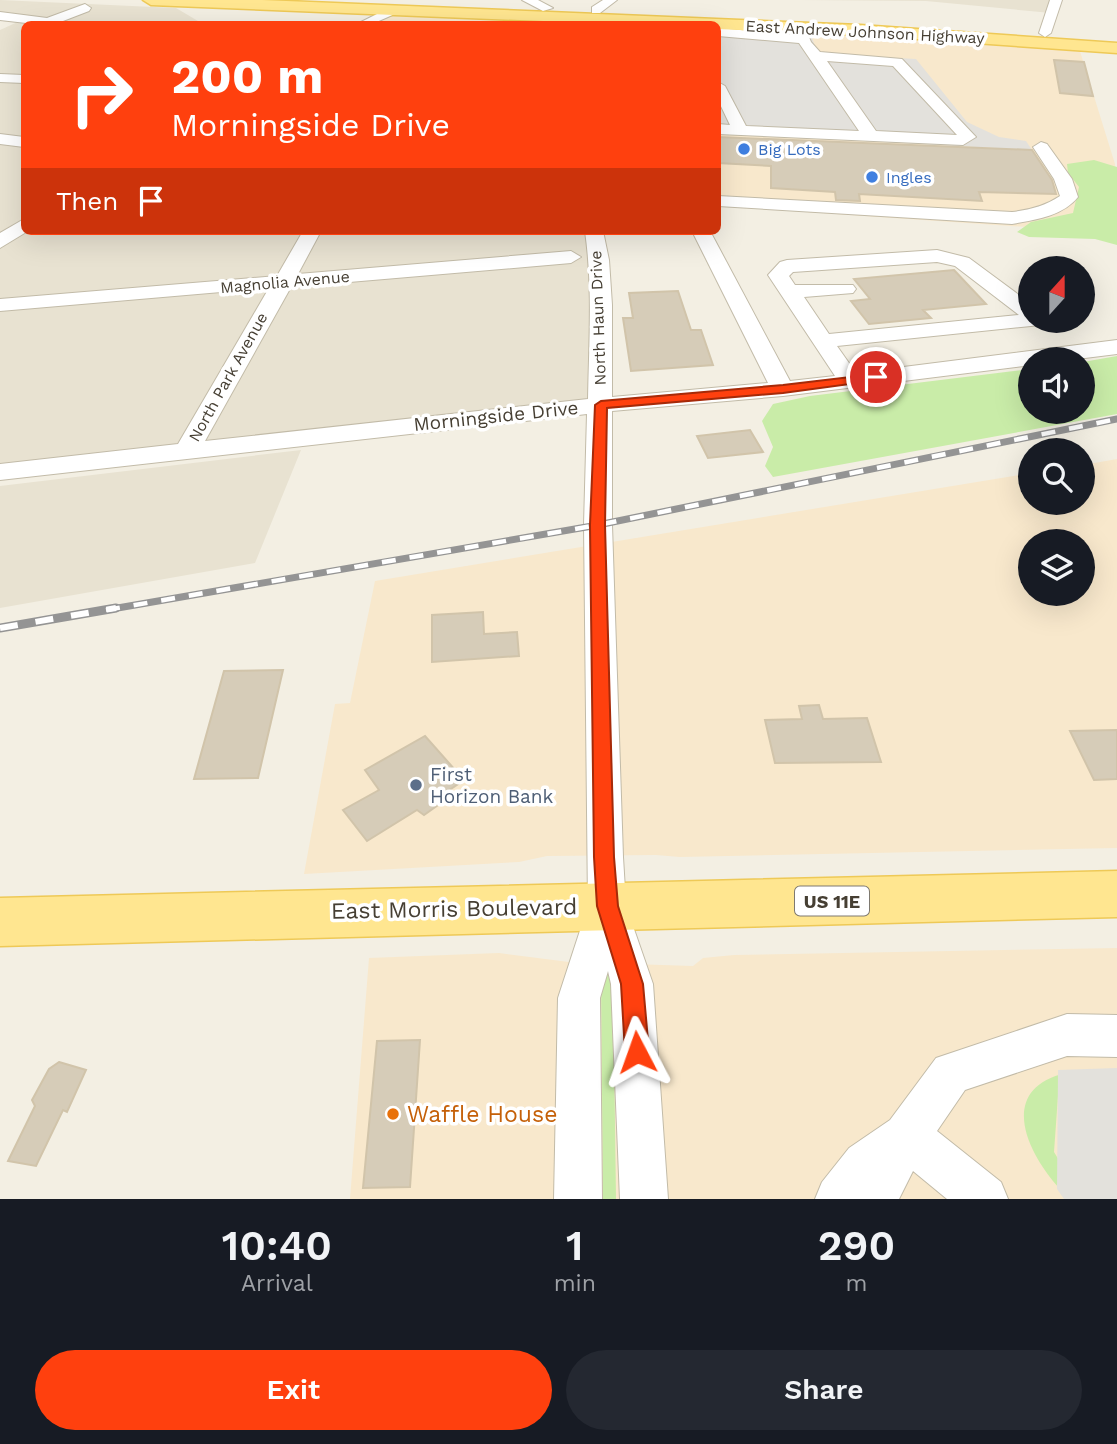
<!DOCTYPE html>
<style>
body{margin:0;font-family:"Work Sans",sans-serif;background:#242831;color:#f1f3f6;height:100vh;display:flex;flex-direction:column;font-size:26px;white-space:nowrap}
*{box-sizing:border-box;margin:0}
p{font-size:23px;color:#9ea1a6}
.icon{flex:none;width:38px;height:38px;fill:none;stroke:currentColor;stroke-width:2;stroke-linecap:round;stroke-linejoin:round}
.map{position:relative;height:1199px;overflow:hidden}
.details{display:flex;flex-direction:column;background:#171b24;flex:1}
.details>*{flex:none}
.top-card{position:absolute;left:21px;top:21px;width:700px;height:214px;border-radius:10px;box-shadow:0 7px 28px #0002;background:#ff400e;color:#fff;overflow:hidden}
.needle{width:46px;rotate:21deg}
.fabs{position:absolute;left:1018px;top:256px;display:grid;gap:14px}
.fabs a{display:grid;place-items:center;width:77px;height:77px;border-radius:50%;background:#171b24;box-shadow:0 7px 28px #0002;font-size:35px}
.pin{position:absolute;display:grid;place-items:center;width:60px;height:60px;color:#fff;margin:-30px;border:4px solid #fff;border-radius:50%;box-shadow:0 2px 7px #0007}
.me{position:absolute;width:77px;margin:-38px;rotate:356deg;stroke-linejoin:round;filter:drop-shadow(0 0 5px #0008)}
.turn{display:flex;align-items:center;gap:24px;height:147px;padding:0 35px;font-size:32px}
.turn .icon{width:91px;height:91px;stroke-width:2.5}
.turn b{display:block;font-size:49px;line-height:60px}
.then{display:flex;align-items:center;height:66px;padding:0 35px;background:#0003;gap:14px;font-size:26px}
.eta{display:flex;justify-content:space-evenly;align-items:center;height:119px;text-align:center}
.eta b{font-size:42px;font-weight:600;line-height:49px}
.button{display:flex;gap:14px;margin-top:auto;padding:14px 35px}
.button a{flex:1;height:80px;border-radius:42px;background:#ff400e;color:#fff;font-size:28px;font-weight:600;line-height:80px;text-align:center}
.button a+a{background:#242831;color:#f1f3f6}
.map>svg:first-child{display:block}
.residential{fill:#e8e2d1}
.commercial{fill:#f8e8cc;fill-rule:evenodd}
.green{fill:#c9eca8}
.parking{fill:#e3e1dc}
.building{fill:#d6ccb8;stroke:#d1c4aa;stroke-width:2}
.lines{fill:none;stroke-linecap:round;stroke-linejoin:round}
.minor-casing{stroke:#c2bba8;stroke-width:2}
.major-casing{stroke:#eec957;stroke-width:3}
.minor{fill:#fff;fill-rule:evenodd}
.major{fill:#ffe690;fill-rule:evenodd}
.rail-far1-casing{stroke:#949494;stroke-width:7}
.rail-casing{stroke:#949494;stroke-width:9}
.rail-far1{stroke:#fff;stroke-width:4.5;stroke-dasharray:14;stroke-linecap:butt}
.rail{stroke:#fff;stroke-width:6;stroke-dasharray:18;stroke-linecap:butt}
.route{fill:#ff400e;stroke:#a62a09;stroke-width:2}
.shop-dot{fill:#3f7fe0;stroke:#fff;stroke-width:2.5}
.service-dot{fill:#5c6f8a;stroke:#fff;stroke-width:2.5}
.food-dot{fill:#e8710a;stroke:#fff;stroke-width:2.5}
.labels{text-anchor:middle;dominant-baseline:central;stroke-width:7;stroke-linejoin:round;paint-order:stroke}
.far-street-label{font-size:16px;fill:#463f33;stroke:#fff}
.far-shop-label{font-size:16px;fill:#366cbe;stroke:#fff;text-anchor:start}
.shield{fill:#fff;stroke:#7e7970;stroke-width:2}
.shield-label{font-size:18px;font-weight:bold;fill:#463f33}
.street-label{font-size:19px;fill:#463f33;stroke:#fff}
.service-label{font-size:19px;fill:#4e5e75;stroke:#fff;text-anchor:start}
.near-street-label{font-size:23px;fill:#463f33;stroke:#fff}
.near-food-label{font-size:23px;fill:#c56008;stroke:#fff;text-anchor:start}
</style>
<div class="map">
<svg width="1117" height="1199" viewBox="0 0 1117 1199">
<rect width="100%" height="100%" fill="#f3efe3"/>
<path class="residential" d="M0,0L176,8L198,21L220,24H24V231H594L601,405L0,472V30L22,20L0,16Z
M800,0H1056L1051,13L926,1Z
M301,450L255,563L0,608V486Z"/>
<path class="commercial" d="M395,14L669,24H371Z
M718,27L1079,48L1115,164L1113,233L718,206Z
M1117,459V848L680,857L656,855L547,856L519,862L304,874L335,704L350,703L375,581L1031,473V502H1083V465ZM1031,541H1083V593H1031Z
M1117,948V1199H350L369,958L499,953L569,962L693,966L703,958L734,955Z"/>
<path class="green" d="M1094,160L1117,167V245L1095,239L1029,237L1017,232L1031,222L1073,213L1079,187L1068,173L1067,164Z
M1117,356V414L773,477L765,466L773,447L762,421L773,404L810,396L1031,369V411H1083V362Z
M608,971L613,975L616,1199H603L601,979Z
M1066,1073L1059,1082L1054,1152L1066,1172L1060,1189C1026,1152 997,1089 1066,1073Z"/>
<path class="parking" d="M718,30L812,38L818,54L916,59L967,122L999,137L1026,141L1032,150L718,133Z
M1117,1068V1199H1064L1057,1189L1058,1070Z"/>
<path class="building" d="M1054,60L1084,62L1093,96L1060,93Z
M718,137L1032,150L1052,180L1056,194L979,192L982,201L859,194L860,201L836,200L835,192L771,188V166L718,163Z
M954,270L986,304L923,310L931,318L869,324L851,301L870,299L854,279Z
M678,291L691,330H701L713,365L631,371L623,318H633L629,293Z
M750,430L763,452L708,458L697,436Z
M483,612L484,634L517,632L519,656L432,662V615Z
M283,670L258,778L194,779L224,671Z
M819,705L823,719L867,718L881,762L775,763L765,720L802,719L799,706Z
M1117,730V779L1094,780L1070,731Z
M425,736L464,780L445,793L448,798L424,815L417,810L367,841L343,810L379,790L365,770Z
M420,1040L410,1187L363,1188L377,1041Z
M59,1062L86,1070L67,1112L63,1110L36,1166L8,1161L35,1106L32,1100L49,1069Z"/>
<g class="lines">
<g class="minor-casing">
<path id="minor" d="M522,0H538L553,8L543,11Z
M603,0H617L600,13H592V7Z
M1050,0H1062L1051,33L1045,37L1039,33Z
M85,4L91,8L89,11L63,21L66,24H35L0,20V12L47,18Z
M393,6L397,7V13L372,24H357Z
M799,24L804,25L811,42L820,52L902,59L976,137L963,145L718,134V124L730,125L718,100V82L725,86L746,126L859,131L799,43L718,36V28L795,35L793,28ZM827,61L893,66L957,135L876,131Z
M0,74L24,75V83L0,82Z
M0,134L24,137V147L0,144Z
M1041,142L1047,144L1072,179L1078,197C1063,216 1035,220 1012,224L718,206V196L1012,212C1029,210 1045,206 1060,196L1054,179L1033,147Z
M24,219V231H28L0,248V233Z
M303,231H321L298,274L571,251L581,257L571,263L291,287L205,441L588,399C589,343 593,287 585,231H603L609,260L612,305V397L768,383L692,231H710L790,381L835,376L768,275L780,262L787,260L937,250L969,258L1031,304V320H1042L1039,325L1031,326L837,346L856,373L1117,340V354L1077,359H1031V365L783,396L612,411V525L623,857L626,906L653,984L668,1199H620L611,984L608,971L600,998L602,1199H554L558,998L588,906L584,525L587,414L0,480V464L178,444L269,288L0,311V299L277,276ZM937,262L955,266L1019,315L829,334L804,297L853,293L856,289L853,285H795L789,276L793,272Z
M1067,1014L1117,1015V1057L1067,1056L965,1090L937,1131L1001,1182L1008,1199H947L913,1171L899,1199H815L822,1182L849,1148L890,1120L936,1058Z"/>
</g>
<g class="major-casing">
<path id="major" d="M143,0H262L860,25L1117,43V53L860,35L718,29V24H615L151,5Z
M1117,871V917L0,946V898Z"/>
</g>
<use href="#minor" class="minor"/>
<use href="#major" class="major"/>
<g class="rail-far1-casing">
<path id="rail-far1" d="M106,610L598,525L1117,419"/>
</g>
<g class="rail-casing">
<path id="rail" d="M0,628L116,608"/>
</g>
<use href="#rail-far1" class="rail-far1"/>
<use href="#rail" class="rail"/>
</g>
<path class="route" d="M876,374L880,375V380L783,393L607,408L605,525L614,857L618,906L643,984L649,1052L645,1061L637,1064L629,1061L625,1052L621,984L597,906L594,857L590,525L595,405L601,401L783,385Z"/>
<g class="shop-dot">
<circle cx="744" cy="149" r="7"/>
<circle cx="872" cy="177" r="7"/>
</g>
<circle class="service-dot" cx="416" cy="785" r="7"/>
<circle class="food-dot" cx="393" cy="1114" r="7"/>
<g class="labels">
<g class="far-street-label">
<text transform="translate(865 32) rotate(3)">East Andrew Johnson Highway</text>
<text transform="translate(285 282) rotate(-5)">Magnolia Avenue</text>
<text transform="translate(598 318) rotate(-92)">North Haun Drive</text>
<text transform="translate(228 377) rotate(-61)">North Park Avenue</text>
</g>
<g class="far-shop-label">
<text x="758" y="149">Big Lots</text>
<text x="886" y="177">Ingles</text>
</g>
<rect class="shield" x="795" y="886.5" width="74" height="29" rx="5"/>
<g class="shield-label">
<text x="832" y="901">US 11E</text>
</g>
<g class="street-label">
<text transform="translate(496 416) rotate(-6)">Morningside Drive</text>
</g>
<g class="service-label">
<text x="430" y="774">First<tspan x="430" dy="22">Horizon Bank</tspan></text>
</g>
<g class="near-street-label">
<text transform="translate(454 909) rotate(-1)">East Morris Boulevard</text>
</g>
<g class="near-food-label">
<text x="407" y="1114">Waffle House</text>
</g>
</g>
</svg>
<div class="fabs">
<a><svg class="needle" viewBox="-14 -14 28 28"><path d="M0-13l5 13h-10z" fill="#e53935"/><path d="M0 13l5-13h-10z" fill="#9ea1a6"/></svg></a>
<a><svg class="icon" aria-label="sound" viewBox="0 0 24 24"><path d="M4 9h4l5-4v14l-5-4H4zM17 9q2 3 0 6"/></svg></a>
<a><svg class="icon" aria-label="search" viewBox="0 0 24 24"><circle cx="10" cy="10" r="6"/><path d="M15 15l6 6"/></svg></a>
<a><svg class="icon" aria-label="layers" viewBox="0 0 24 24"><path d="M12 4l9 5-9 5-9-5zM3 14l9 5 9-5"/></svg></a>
</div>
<div class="pin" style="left:876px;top:377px;background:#d93025"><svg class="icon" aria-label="arrive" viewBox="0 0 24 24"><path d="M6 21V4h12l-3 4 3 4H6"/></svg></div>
<svg class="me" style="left:637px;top:1052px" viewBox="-20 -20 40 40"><path d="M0-17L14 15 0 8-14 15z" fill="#ff400e" stroke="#fff" stroke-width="4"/></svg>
<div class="top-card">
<div class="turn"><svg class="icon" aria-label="right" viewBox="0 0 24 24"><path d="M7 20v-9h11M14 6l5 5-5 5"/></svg><div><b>200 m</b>Morningside Drive</div></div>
<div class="then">Then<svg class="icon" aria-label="arrive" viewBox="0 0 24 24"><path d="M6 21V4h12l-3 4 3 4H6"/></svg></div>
</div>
</div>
<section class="details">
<div class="eta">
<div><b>10:40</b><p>Arrival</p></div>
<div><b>1</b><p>min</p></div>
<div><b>290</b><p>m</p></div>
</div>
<div class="button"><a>Exit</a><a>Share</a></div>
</section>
